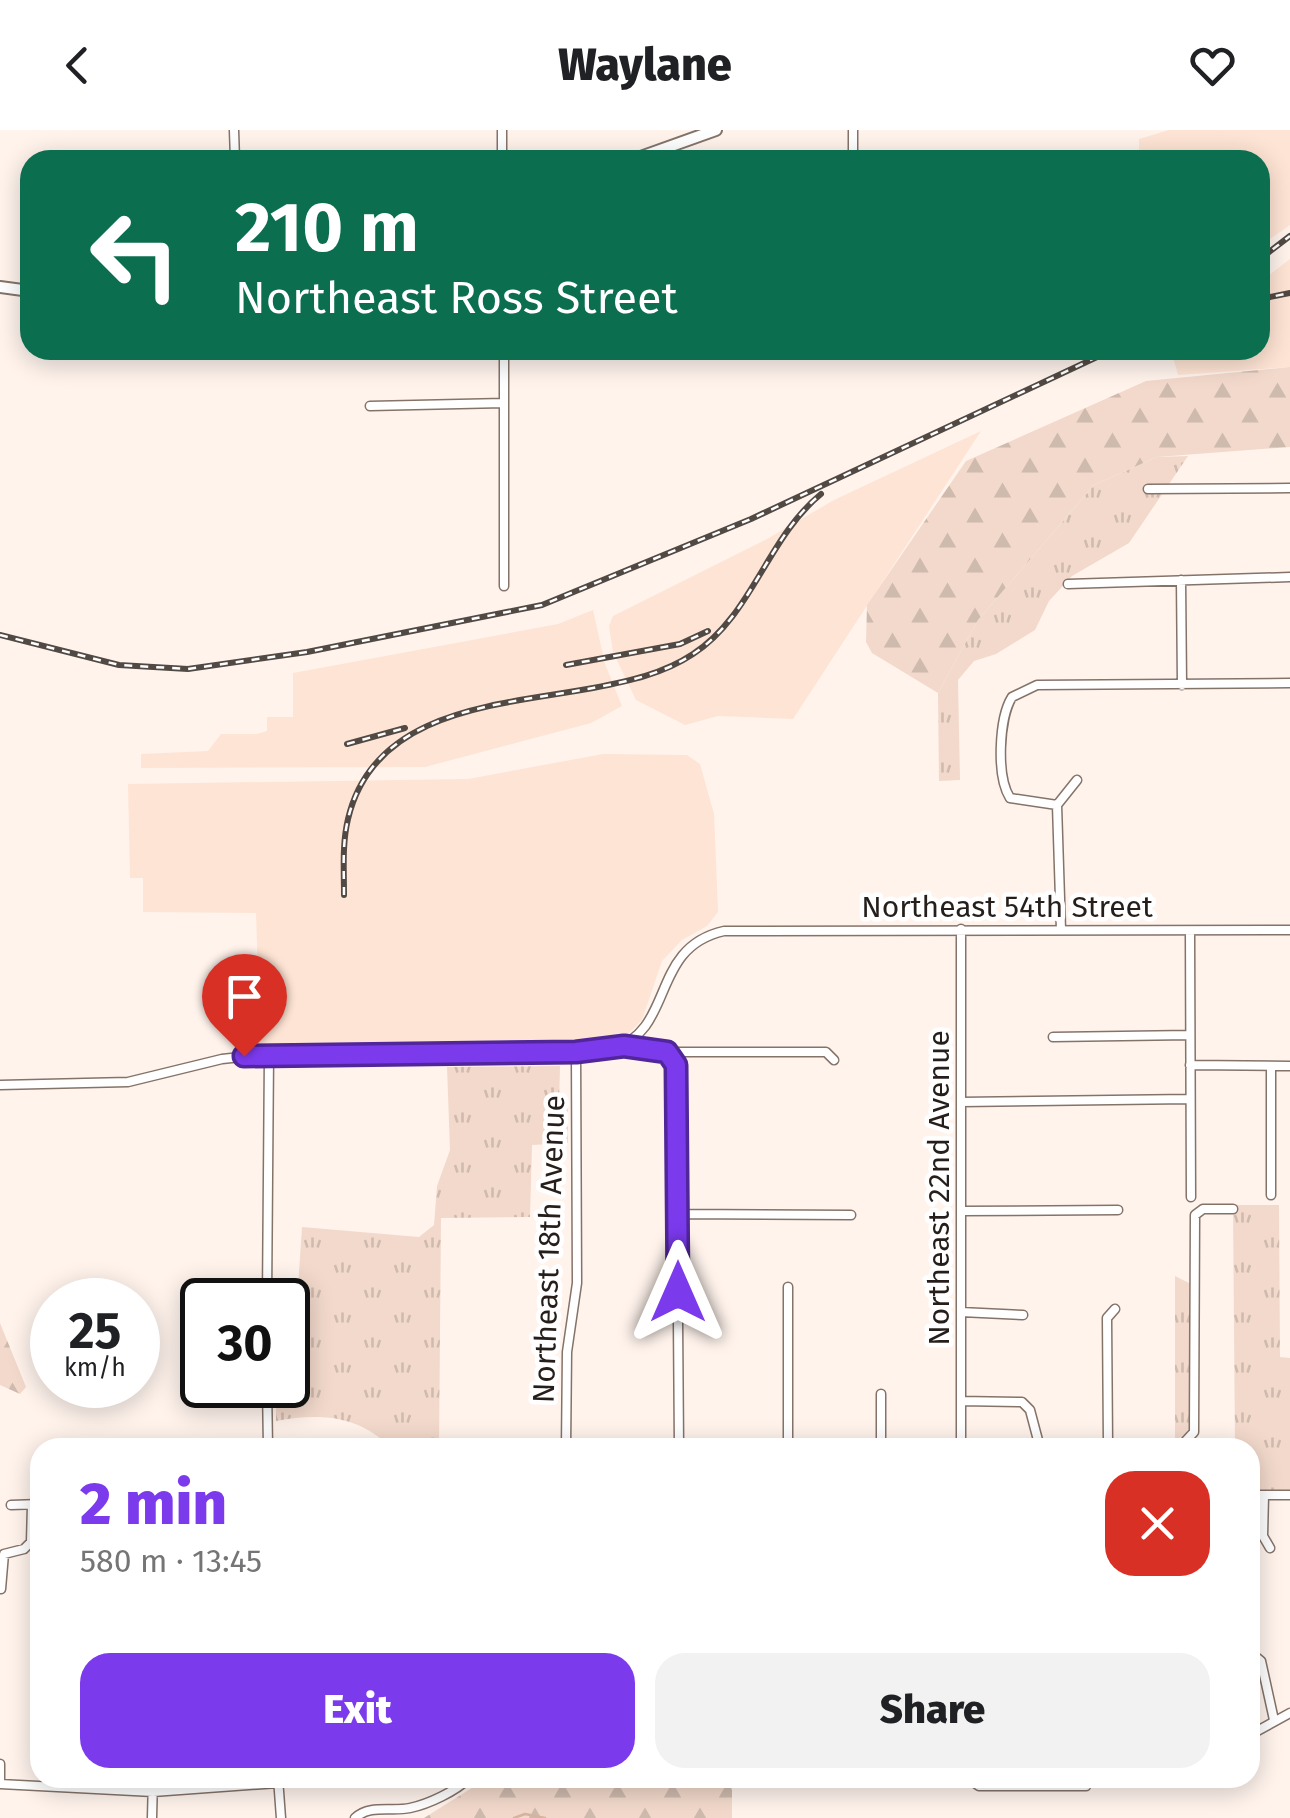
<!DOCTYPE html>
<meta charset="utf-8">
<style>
body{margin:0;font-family:"Fira Sans",sans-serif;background:#f2f2f2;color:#202124;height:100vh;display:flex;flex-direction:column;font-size:38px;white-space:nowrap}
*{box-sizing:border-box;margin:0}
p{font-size:32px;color:#757577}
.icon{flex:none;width:55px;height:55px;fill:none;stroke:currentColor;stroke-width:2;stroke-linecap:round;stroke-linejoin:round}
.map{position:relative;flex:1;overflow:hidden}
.panel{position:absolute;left:30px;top:1308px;width:1230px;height:350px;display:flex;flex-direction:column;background:#fff;border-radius:30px;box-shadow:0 5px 25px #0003}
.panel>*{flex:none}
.hud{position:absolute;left:20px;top:20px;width:1250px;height:210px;border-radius:30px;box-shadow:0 5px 25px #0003;background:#0b6e4f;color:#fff;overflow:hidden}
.speed{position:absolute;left:30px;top:1148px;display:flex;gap:20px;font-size:50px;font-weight:700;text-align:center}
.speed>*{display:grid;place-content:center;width:130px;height:130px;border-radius:50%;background:#fff;box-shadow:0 5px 25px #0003;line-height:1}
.speed small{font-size:25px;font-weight:400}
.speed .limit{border:5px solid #111;border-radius:15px;background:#fff;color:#111}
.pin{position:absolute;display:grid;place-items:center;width:85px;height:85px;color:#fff;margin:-102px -42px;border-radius:50% 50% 50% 0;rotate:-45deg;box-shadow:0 0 10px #0007}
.pin .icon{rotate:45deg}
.me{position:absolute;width:110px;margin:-55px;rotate:0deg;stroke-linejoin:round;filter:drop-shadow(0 0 8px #0008)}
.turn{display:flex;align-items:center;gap:35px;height:210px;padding:0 50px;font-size:45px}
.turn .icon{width:130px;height:130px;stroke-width:2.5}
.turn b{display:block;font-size:70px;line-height:85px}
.round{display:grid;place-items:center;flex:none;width:105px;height:105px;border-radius:30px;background:#f2f2f2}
.summary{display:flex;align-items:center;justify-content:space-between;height:170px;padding:0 50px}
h1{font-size:60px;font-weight:800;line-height:75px;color:#7c3aed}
.button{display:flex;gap:20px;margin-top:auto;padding:20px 50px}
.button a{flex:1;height:115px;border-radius:30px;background:#7c3aed;color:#fff;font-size:40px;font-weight:800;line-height:115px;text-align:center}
.button a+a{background:#f2f2f2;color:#202124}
header{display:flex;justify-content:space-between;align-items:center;height:130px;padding:0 50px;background:#fff;font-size:45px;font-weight:800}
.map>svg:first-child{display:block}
.built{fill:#fee4d4}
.grass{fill:url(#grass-tufts)}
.forest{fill:url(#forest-firs)}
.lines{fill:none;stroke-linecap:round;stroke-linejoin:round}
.stream{stroke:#d8b49f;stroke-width:2.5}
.minor-casing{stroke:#847369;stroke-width:11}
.major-casing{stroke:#847369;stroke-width:14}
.minor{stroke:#fff;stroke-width:8}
.major{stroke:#fff;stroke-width:10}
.rail-casing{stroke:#514944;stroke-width:6}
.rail{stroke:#fff;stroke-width:2.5;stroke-dasharray:8;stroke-linecap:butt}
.route-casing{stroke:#51269a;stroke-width:25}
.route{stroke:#7c3aed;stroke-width:18}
.labels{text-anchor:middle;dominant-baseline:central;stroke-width:9;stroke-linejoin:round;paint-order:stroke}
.street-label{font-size:30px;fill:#251e1a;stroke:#fff}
</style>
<header><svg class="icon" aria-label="back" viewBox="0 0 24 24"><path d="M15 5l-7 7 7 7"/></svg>Waylane<svg class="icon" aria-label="heart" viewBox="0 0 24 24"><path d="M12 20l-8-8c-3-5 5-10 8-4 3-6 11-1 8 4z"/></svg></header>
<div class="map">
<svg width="1290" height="1688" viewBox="0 0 1290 1688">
<defs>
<pattern id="grass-tufts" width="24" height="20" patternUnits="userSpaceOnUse" patternTransform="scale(2.5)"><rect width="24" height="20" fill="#f2d9cb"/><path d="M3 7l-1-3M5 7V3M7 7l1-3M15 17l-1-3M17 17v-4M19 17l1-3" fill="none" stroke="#cfbaae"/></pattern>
<pattern id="forest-firs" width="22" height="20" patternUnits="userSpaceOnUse" patternTransform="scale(2.5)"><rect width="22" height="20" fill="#f2d9cb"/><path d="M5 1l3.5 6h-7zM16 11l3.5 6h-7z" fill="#cfbaae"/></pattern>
</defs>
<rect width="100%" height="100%" fill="#fff3ec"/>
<path class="built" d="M1169,0H1290V95L1260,116V30H1139V9Z
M1290,129V237L1178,245L1171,220H1260V152Z
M981,301L793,589L718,586L685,595L636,570L613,522L609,496L613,486L767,409L834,370Z
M593,480L605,534L622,576L591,593L425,637L141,638V624L208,621L221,604H257L267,601V587H293V543L558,494Z
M603,624L687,625L700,634L714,684L718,782L707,796L682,810L662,831L642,890L626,906L605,914L239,917V909H260L256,783L143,782V748H130L128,654L468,649Z"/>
<path class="grass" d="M1188,326L1129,413L1072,446L1049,471L1035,500L996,524L974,531L958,550L960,650L939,651L938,563L978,490L1094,355L1157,327Z
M560,936L559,974L568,975V1013L532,1015L530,1087L441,1088L439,1317H390C358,1285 320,1283 276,1291V1255H288V1198L298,1199L299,1169L274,1165L276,1154L298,1157L302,1097L419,1107L434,1095L437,1056L450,1020L447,937Z
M1233,1075H1279L1280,1227L1290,1228V1362L1250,1363V1318L1235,1317Z
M1175,1146L1189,1153V1298L1185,1306L1175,1309Z"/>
<path class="forest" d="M1290,237V317L1157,327L1094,355L978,490L938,563L872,523L866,512L867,475L966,331L1146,251Z
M0,1193L26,1257L20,1264L0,1255Z
M606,1648H720L732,1658V1688H424L475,1656Z"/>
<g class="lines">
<path class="stream" d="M514,1688L525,1684L545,1688"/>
<g class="minor-casing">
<path id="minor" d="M234,0L235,30
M853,0V30
M502,30V0
M370,276L504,273
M1148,359L1290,358
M1181,450L1182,555
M1068,454L1290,447
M504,456V220
M1057,675L1077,650
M1061,800L1057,675L1010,668C996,646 999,588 1012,567L1037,555L1290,553
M1190,801L1191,1067
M1053,907L1190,905
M624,916L667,922H826L834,930
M667,922L676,935L679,1318
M1190,935L1290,936
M0,955L128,952L222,929L269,924L613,919C676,899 649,818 724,801L1290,800
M961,972L1189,969
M1271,1065V936
M961,1081L1118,1080
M677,1084L851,1085
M267,1170L269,924
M1115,1179L1107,1188L1108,1315H1182L1194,1302L1195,1085L1203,1079H1233
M961,1182L1023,1185
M267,1255L268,1318
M961,1271L1022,1272L1030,1280L1039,1314
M566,1318L567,1222L577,1153L576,922
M788,1318V1157
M881,1318V1264
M961,1318V799
M1250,1365H1290
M1264,1365L1263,1406L1270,1418
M11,1375L40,1374
M1,1459L4,1424L24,1419L31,1412L32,1375
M1250,1522L1261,1531L1274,1590
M1250,1605L1290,1583
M0,1634V1654L153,1662L278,1653
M278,1648L281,1688
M968,1648L979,1656H1086
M152,1688L153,1648
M355,1688C370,1674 392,1682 410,1678C429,1674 456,1661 469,1648"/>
</g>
<g class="major-casing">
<path id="major" d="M632,30L716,0
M0,157L30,161"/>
</g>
<use href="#minor" class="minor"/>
<use href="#major" class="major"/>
<g class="rail-casing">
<path id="rail" d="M1260,129L1290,106
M1260,169L1290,163
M0,505L119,535L188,539L307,522L542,475L751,389L1112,220
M566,535L680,514L708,501
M347,614L405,598
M344,765C344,740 342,714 348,689C374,578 502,575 593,558C629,551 663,544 693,524C752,486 767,408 821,364"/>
</g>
<use href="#rail" class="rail"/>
</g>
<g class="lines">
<g class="route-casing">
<path id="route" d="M244,926L576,922L624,916L667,922L676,935L678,1162"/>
</g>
<use href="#route" class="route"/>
</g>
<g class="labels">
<g class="street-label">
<text x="1007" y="777">Northeast 54th Street</text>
<text transform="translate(939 1058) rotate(-90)">Northeast 22nd Avenue</text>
<text transform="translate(549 1119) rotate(-88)">Northeast 18th Avenue</text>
</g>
</g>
</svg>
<div class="speed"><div>25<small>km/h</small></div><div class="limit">30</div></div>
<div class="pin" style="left:244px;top:926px;background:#d93025"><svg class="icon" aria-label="arrive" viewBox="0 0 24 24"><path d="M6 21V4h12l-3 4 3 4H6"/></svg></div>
<svg class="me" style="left:678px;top:1162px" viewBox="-20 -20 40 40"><path d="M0-17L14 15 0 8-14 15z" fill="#7c3aed" stroke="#fff" stroke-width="4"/></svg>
<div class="hud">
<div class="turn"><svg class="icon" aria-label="left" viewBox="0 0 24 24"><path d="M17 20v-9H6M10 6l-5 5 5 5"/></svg><div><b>210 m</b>Northeast Ross Street</div></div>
</div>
<section class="panel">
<div class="summary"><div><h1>2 min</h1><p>580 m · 13:45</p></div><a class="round" style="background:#d93025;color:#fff"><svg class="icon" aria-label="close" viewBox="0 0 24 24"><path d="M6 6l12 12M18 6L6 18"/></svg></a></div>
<div class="button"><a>Exit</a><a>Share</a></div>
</section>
</div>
